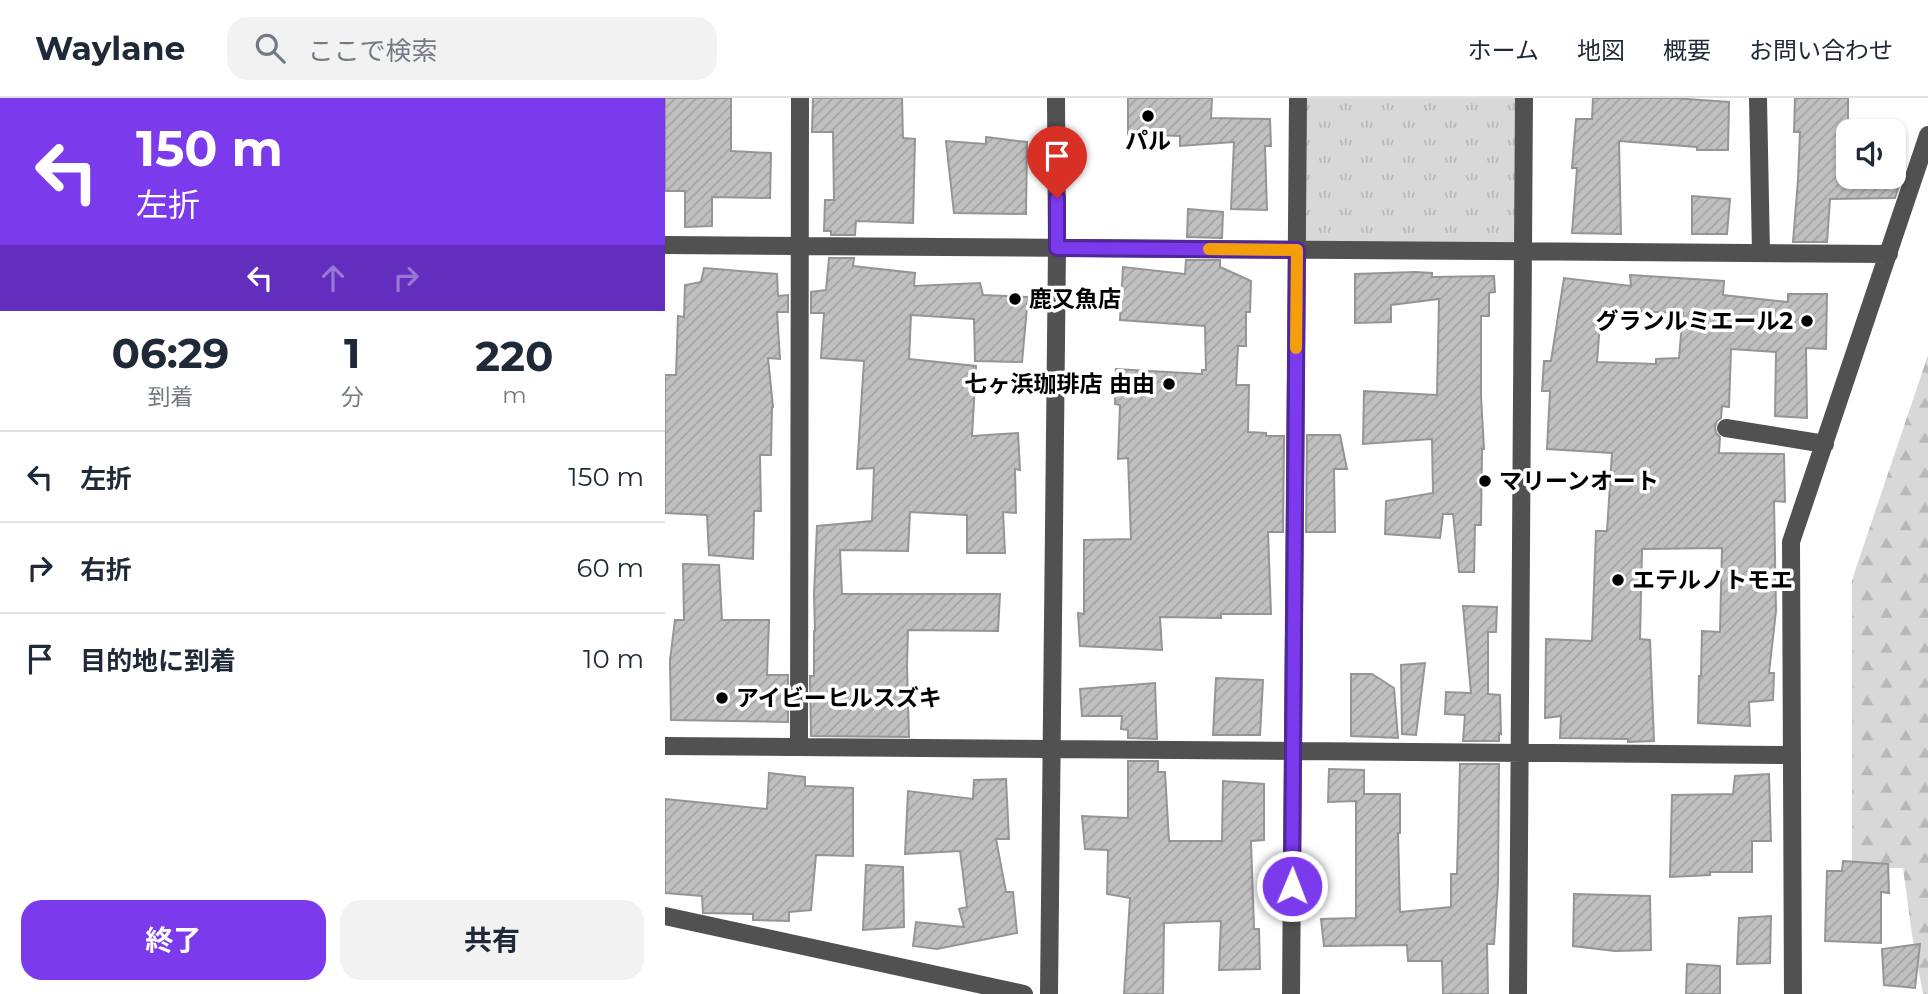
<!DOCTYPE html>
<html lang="ja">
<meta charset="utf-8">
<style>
body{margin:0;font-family:Montserrat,"Noto Sans JP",sans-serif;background:#f2f2f3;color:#1f2937;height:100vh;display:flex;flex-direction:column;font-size:26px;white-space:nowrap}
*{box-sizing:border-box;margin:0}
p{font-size:23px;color:#747a83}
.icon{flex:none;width:38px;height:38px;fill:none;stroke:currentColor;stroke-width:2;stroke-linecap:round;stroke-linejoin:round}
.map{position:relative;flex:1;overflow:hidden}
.panel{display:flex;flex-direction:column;background:#fff;width:665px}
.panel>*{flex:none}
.hud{background:#7c3aed;color:#fff;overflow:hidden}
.controls{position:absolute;left:1171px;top:21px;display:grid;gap:14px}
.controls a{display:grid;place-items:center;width:70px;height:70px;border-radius:14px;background:#fff;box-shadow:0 2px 5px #0004;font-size:35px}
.pin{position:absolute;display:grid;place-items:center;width:60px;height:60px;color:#fff;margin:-72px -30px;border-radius:50% 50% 50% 0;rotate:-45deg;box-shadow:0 0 7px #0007}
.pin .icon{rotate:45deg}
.me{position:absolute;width:77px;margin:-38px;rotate:1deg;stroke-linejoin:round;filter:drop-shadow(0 0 5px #0008)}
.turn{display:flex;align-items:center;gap:24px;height:147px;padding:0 21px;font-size:32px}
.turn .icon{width:91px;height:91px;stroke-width:2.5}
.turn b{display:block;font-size:49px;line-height:60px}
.lanes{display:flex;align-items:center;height:66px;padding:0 21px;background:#0003;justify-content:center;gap:35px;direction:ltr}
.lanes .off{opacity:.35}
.eta{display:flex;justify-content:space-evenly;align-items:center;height:119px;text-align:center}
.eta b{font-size:42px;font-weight:700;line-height:49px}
.button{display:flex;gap:14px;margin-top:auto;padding:14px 21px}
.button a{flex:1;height:80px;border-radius:21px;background:#7c3aed;color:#fff;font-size:28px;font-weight:700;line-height:80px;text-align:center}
.button a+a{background:#f2f2f3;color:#1f2937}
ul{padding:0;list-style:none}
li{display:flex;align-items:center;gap:21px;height:91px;padding:0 21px;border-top:2px solid #e0e1e3}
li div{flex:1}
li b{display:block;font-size:26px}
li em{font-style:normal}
header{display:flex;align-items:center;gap:42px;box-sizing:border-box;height:98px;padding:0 35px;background:#fff;border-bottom:2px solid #e0e1e3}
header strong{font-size:33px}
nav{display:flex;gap:38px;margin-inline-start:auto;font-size:24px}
.search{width:490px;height:63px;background:#f2f2f3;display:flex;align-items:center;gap:18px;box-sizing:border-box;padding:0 24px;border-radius:21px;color:#747a83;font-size:26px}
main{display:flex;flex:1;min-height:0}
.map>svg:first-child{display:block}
.forest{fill:url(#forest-firs)}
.park{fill:url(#park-tufts)}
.building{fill:url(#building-hatch);stroke:#959595;stroke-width:2;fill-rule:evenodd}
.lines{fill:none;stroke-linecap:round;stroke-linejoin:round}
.minor{stroke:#515151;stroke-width:18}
.route-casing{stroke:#51269a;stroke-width:18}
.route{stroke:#7c3aed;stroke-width:12}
.slow{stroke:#f59e0b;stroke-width:12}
.poi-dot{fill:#000;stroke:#fff;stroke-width:2.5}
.labels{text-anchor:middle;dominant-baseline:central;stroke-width:7;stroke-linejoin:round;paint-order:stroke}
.poi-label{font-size:23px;font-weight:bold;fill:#000;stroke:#fff;text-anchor:start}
</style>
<header>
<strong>Waylane</strong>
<div class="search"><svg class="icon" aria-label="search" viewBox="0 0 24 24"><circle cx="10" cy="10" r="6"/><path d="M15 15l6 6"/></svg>ここで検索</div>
<nav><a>ホーム</a><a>地図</a><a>概要</a><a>お問い合わせ</a></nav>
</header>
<main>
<section class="panel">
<div class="hud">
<div class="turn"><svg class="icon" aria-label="left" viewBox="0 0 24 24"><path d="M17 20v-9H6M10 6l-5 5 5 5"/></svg><div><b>150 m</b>左折</div></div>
<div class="lanes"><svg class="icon" aria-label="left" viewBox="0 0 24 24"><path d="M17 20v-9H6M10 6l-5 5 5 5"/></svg><svg class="icon off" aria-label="ahead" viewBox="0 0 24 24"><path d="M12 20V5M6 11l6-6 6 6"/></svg><svg class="icon off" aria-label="right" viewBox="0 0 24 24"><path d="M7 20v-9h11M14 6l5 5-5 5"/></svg></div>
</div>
<div class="eta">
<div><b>06:29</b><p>到着</p></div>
<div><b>1</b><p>分</p></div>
<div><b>220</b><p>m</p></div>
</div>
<ul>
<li><svg class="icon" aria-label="left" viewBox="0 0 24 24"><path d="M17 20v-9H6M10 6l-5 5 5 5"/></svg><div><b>左折</b></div><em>150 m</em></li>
<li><svg class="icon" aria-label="right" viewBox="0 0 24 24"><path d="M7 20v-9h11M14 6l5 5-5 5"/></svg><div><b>右折</b></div><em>60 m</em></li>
<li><svg class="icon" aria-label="arrive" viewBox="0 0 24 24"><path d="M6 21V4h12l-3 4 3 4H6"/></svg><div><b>目的地に到着</b></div><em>10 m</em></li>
</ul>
<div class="button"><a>終了</a><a>共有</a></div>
</section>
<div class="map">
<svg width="1263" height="896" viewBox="0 0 1263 896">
<defs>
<pattern id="forest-firs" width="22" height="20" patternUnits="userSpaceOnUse" patternTransform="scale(1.75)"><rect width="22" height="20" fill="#d8d8d8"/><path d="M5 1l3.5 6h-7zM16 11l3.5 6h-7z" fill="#b8b8b8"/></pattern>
<pattern id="park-tufts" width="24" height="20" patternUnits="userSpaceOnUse" patternTransform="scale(1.75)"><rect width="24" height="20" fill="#d8d8d8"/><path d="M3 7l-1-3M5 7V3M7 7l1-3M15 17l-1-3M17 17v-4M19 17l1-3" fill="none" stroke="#b8b8b8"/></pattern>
<pattern id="building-hatch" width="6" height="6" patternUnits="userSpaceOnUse" patternTransform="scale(1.75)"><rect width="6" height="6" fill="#c0c0c0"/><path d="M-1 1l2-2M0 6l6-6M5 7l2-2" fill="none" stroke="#a3a3a3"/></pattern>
</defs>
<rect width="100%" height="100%" fill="#fff"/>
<path class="forest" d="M1263,257V896H1258L1247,837L1238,770H1187V482Z"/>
<path class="park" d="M633,0H859L858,154L632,152Z"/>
<path class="building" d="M0,0H66V53L106,55L105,100L47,99V128L20,129V93H0Z
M148,0H237L238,40L250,41L248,125L191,123L190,137H166V133H159L160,102H169L168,34H147Z
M463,0H547L546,20L605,21L606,48H600L602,112L566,111L569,44L515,48V38L463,36Z
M928,0H1008L1064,4L1063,52H1032V49L954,43L956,136L907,135L912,70H907L911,21H927Z
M1130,0H1183V79H1237L1230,100L1165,101L1162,144H1128L1133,82L1135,34H1129Z
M321,39L362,44L361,116L289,115L281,43L321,46Z
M1027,98L1065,101L1062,136H1027Z
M523,111L558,114L557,140L522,139Z
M164,160H189L188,168L250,175L249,188L315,185L318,197L363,199L357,264L310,263L309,221L246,217L244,261L311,268L307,338L353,335L355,372L350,371L351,415L338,414L340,455H302V417L245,414L243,453L175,452L177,496H335L333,533L243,532L242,568L244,639L146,638L145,578H149V533H150L149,496L152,428L207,423L209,370L192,371L199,263L156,260L159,215H146V194L161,192Z
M521,162H555V169L586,183L585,214H581V248H573L571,287H584L583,334L601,335V338H619L618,434H603L606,516H556V520L495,519L497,552L415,548L413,515L419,516V442L466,441L463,360L453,361L455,307L450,306L451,271L537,276V272H541L540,228L455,222L458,169L520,176Z
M39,170L112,176L113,198L123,197V214H112L115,261L103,260L108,309H107L106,357H95L96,413H89L88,461L44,457L42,417L0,415V277H11L13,218L19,219L20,187L36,184Z
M750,174L767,175V179L829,178L830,194L824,195V218H816V298L819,351H817L816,427H810L809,474H794L788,416H778L775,440L720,436L721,403L768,395L767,341L698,346L699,293L772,297L774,201L726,207V224L690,225V176Z
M965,177L1059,183L1058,197L1123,204V196H1162L1161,251L1141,250L1142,320L1110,318L1111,254L1066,251L1064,309L1057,308L1056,320L1052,323L1050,329L1051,335L1055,339L1054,355L1119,356L1120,404L1109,403L1111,513L1104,575H1109L1108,602L1084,604L1085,628L1033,625L1034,578H1036L1037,533L1055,534L1057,450L977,451L975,541L985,542L989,643L963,644V641L895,640L896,618L880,620L881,541L927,543L931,433H942L947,355L882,351L885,293H877L879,263H886L899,180L966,188ZM936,212L1018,215L1014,260L991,261V266L932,264Z
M642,337H675L682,371H669L670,434H641Z
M18,466L54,467L57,522H104L102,577H123V624L6,622L5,562L10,522H19Z
M798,508L832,509L831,534H823V596L835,597L836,636L834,635V643H798L800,617L780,616L781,594L806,595Z
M760,565L751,637L737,636L736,567Z
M686,576H707L729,590L733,640L686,638Z
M551,580L598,582L595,637H548Z
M490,585L492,641L463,640V632L456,631L457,618H417L415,591Z
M463,663H493V674H500L504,743H557L558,683L599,686V742L586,743L589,831H594L595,871L554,872L556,823L499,825L498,896H459L465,800L442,796L443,752L420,751L417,718L463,720Z
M795,666H834L833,784L829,846H822L823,896H778L777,863H743L742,847L659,848L656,821L691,820V703L663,704L664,671L699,672V696H735V735H733L735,814L786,809V776H792Z
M104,675L140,679V688L188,690V758L151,757L146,812L124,814V823L88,822V816L38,815L37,798L0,795V701L102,711Z
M1104,676L1106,743H1087V774H1045V777L1005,779L1007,697L1068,696L1070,678Z
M341,681L344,741H331L341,794H348L352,835L272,851L248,848L251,824L299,829L294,811L302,809L295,753L240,756L243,693L308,701L309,682Z
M1178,763L1223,766L1224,795L1216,794V845L1160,843L1162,773H1177Z
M201,767L238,769L239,829L198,832Z
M909,796L985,798L986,852L950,853L908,848Z
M1106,818L1105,865L1072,866L1074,820Z
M1255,846L1250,890L1219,887L1217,851Z
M1022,866L1055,868V896H1021Z"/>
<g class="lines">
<path class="minor" d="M1093,0L1096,155
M0,147L1224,156
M1061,330L1160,346
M0,648L1127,657
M134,649L135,0
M0,818L359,896
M384,896L392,150L391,0
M626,896L633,0
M853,896L859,0
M1128,896L1126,444L1263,37"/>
</g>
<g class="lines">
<g class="route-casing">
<path id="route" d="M392,100V150L632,152L627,788"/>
</g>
<use href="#route" class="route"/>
<path class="slow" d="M544,151L632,152L631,250"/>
</g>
<g class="poi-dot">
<circle cx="483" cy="18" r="7"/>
<circle cx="350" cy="201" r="7"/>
<circle cx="1142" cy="223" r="7"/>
<circle cx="504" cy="286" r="7"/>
<circle cx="820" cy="383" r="7"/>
<circle cx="953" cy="482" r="7"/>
<circle cx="57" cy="600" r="7"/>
</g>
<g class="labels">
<g class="poi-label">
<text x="483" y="43" text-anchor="middle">パル</text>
<text x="364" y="201">鹿又魚店</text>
<text x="1128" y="223" text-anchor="end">グランルミエール2</text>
<text x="490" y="286" text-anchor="end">七ヶ浜珈琲店 由由</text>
<text x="834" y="383">マリーンオート</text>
<text x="967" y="482">エテルノトモエ</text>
<text x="71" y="600">アイビーヒルスズキ</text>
</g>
</g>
</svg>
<div class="controls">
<a><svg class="icon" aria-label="sound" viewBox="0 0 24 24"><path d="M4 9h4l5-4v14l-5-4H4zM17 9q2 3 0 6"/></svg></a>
</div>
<div class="pin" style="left:392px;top:100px;background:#d93025"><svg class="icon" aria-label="arrive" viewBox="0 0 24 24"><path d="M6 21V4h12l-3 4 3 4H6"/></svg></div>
<svg class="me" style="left:627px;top:788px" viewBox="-20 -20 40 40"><circle r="17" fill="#7c3aed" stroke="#fff" stroke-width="3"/><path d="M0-11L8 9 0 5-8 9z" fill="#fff"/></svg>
</div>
</main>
